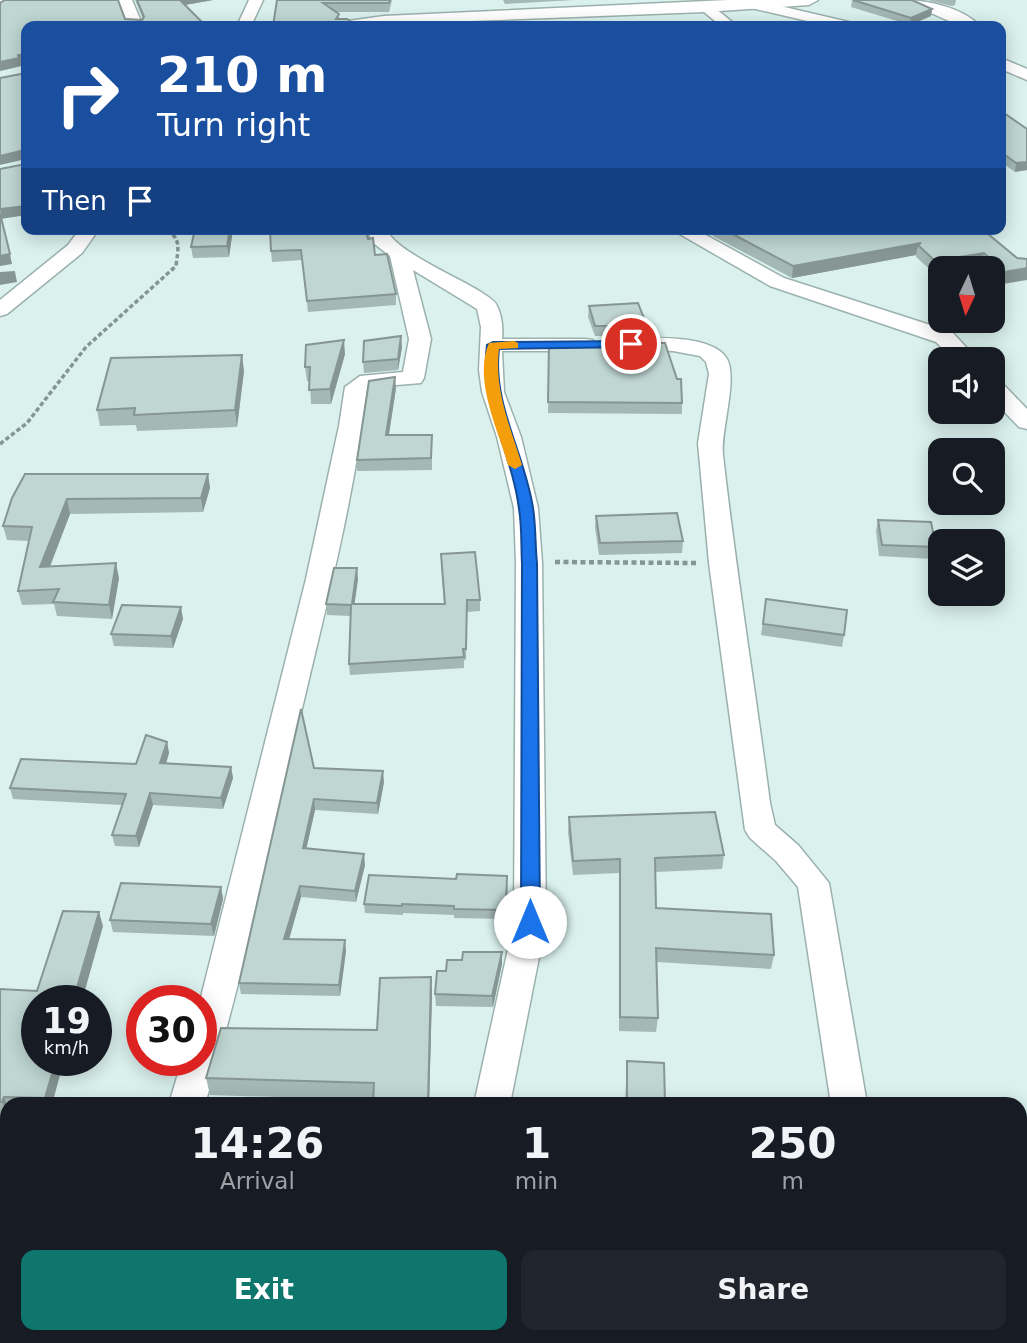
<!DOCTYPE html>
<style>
body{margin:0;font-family:"DejaVu Sans",sans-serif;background:#20242c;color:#f1f3f6;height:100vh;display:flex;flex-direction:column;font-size:26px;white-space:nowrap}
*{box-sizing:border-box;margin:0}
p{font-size:23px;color:#9ea1a6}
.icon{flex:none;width:38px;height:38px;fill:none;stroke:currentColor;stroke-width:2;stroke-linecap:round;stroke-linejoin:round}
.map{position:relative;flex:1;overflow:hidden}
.drawer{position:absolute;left:0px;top:1097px;width:1027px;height:247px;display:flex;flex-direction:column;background:#171b24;border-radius:21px 21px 0 0;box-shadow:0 4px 18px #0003}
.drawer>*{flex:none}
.banner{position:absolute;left:21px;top:21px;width:985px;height:214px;border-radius:14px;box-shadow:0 4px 18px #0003;background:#1a4fa0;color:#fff;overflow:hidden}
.needle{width:46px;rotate:184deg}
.tools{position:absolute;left:928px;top:256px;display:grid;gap:14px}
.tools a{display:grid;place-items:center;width:77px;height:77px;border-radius:14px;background:#171b24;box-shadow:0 4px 18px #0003;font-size:35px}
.speed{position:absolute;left:21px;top:985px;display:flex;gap:14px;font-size:35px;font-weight:700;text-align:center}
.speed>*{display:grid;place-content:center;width:91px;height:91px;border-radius:50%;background:#171b24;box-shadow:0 4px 18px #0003;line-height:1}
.speed small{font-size:18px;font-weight:400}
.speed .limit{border:10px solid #d22;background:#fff;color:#111}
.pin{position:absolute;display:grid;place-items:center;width:60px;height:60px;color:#fff;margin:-30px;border:4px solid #fff;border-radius:50%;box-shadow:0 2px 7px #0007}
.me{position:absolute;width:77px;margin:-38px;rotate:0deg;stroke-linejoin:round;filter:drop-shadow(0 0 5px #0008)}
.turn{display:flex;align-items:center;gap:24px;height:147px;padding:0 21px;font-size:32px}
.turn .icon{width:91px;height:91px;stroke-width:2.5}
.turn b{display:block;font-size:49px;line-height:60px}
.then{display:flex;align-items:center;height:66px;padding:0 21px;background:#0003;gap:14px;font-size:26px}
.eta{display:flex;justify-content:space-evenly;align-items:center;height:119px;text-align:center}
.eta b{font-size:42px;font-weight:600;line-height:49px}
.primary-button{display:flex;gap:14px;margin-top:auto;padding:14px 21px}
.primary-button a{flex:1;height:80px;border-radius:14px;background:#0f766e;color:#fff;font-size:28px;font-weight:600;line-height:80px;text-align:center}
.primary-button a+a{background:#20242c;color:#f1f3f6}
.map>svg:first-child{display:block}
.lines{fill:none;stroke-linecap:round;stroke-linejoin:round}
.minor-casing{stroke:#9bb1ad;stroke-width:3}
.tertiary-casing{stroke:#9bb1ad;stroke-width:3}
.path-far1{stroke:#849593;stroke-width:3.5;stroke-dasharray:4.5 2.5;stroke-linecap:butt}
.path{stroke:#849593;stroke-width:4.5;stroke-dasharray:5 3.5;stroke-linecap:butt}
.minor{fill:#fff;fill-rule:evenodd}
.tertiary{fill:#fff;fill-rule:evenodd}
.wall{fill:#a4b8b5}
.shaded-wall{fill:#869693}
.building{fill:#bfd6d2;stroke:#869693;stroke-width:2}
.route{fill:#1a73e8;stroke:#114b97;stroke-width:2}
.slow{fill:#f59e0b}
</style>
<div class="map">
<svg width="1027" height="1343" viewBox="0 0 1027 1343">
<rect width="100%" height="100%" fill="#daf1ee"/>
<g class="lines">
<g class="minor-casing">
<path id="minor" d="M0,0H9L5,9L0,10Z
M118,0H132L143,26H129Z
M249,0H263L251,26H237Z
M754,0L853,23L856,26H829L747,7L745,4Z
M902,0C927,0 962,7 980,26H960Z
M705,3L710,4L737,26H721L698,7Z
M1001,58L1027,69V80L1001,69Z
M80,229H99L82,253L7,314L0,316V300L68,245Z
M367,229H387C391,249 461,279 481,292C486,296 495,300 497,306C502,316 503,328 502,339H585L593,340L596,345L593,350L585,351H502L504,392L521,437L538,508L542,563L546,922L510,1104H474L514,922L516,563L514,508L497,437L482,392L479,370L481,327L477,309L413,270L431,339L424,378L421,383L373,387L367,390C354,499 326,606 301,713C272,844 243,976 205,1104H169L182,1060H201L200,1001L306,579L339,426L345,387L360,376L403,372L409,339L390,256L372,242Z
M671,229H695L784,278L952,332L977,359H953L936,342L770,286Z
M629,338C655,338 708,335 725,356C740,374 720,431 723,455C736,572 755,687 770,803L775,825L798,845L829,883L867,1104H831L798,887L776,861L750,838L745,830L709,563L698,443L709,374L706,362L700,356L673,351L621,349L618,344L621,339Z
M992,379L1000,381L1027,409V429L1019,427L992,399Z
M100,1337H142L143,1343H101Z
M814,1337H856L857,1343H815Z"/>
</g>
<g class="tertiary-casing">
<path id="tertiary" d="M728,0H818L809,5L705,12L339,26L348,21L384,16Z"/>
</g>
<path class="path-far1" d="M0,444L27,423L86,347L176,266C178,249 182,238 165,229"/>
<path class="path" d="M555,562L696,563"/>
<use href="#minor" class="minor"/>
<use href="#tertiary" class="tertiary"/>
</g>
<path class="wall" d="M135,0H213L185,5L21,63V66L0,71V3L142,20L143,19Z
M277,0H392L389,12H336L339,14V19Z
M503,0H574L505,4Z
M852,0L932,9L931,16L910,25L851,7Z
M928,0H956L955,5L952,6Z
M1001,111L1027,129V170L1015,172L1001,162Z
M233,229L229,257L193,258L191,247Z
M713,229H982L1017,258L1003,284L992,274V268H985L981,264L960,268H940V271L933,272L916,257V255L792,278L713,236Z
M368,239L375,255L396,294V305L308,312L302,260L272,262L271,251Z
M589,306L647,326V336H595L588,317Z
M549,343L677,379L682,403V414L548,413Z
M402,347L398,370L364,373L363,362Z
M345,354L331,404H311L310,381H307L305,367Z
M244,371L237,427L137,431L136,425L100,426L97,410Z
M396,388L389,435H432V470L357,471V460Z
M208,474L210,488L203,512L70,514L50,567L119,578L112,619L57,616L54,604L22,605L18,591L29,541L7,540L3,526L12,498Z
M596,516L683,541L682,553L599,555L595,527Z
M878,520L936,547L933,559L879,556L876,531Z
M441,565L480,600V611L467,612L466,660H464V668L350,675L349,664L351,616L327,615L326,604L358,579L354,604H444Z
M766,599L844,635L842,647L761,635Z
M183,619L173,648L114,646L111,634Z
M167,742L169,753L166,763L231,767L233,778L223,809L153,805L139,847L115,846L112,835L122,805L13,799L10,788L136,764Z
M314,768L384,782L378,814L315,810L306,849L365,865L356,902L301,897L289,939L346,951L340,996L241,994L239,983Z
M569,817L724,855L722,869L655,872L656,908L774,955L771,969L657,962L658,1018L656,1032L619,1031V873L573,875L568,832Z
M507,876L506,919L454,918V915L403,913V915L365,913L364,904L456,879Z
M221,887L223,899L214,936L113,932L110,920Z
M103,926L37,1060H64L52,1104H7V1116H0V989L37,991Z
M502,952V964L493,1007L436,1006L435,994L446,971L462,960Z
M431,977L432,994L429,1104H373L374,1100L210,1095L206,1078L377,1030Z
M627,1061L665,1104H625Z"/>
<path class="shaded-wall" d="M178,0H213L179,6Z
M932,9L931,16L910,25L911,18Z
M26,54V62L21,63V66L0,71V62L18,55Z
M24,150L26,159L0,165V156Z
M1027,162V170L1015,172L1016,163Z
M26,206V215L1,219L0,209Z
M230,229H233L229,257L227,246Z
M921,243L918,245L916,255L792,278L793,266Z
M984,253L981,264L960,268H940V271L933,272L935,261Z
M10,254L12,264L0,266V256Z
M1027,268V280L1003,284L1005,272Z
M15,272L17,282L0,285V275Z
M401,336L402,347L398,370V359Z
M344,340L345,354L331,404L330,389Z
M242,355L244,371L237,427L235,410Z
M395,377L396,388L387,446L386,435Z
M208,474L210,488L203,512L201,498Z
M67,499L70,514L44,581L40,567Z
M116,563L119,578L112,619L109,605Z
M357,568L358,579L353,615L352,604Z
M181,607L183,619L173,648L171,636Z
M167,742L169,753L163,774L160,763Z
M231,767L233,778L223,809L221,798Z
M383,771L384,782L378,814L377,803Z
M150,793L153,805L139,847L136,836Z
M314,799L315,810L304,859L303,848Z
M364,854L365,865L356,902L355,891Z
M300,886L301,897L286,950L284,939Z
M221,887L223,899L214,936L211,924Z
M99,912L103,926L82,1001H73Z
M345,940L346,951L340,996L339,985Z
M502,952V964L493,1007L492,996Z
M431,977L432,994L429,1104H428Z
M56,1060H64L52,1104H47L45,1098Z
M4,1097L7,1105V1114L2,1102Z"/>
<path class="building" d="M5,0H118L125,19L142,20L144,17L137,0H180L205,25L198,26H26V54L18,55L19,58L0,62V3Z
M277,0H390L389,3H323L339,14L336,19H347L357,26H273Z
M853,0H912L932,9L911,18Z
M26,73V152L24,150L0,156V78Z
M1001,111L1027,129V162L1016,163L1001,152Z
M26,160V206L0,209V169L26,164Z
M0,213L10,254L0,256Z
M195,229H230L227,246L191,247Z
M270,229H366L368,239L373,238L375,255L387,254L396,294L307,301L301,250L271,251Z
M723,229H982L1017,258L1027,259V268L1005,272L984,253L935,261L918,245L921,243L793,266Z
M15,272L0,275V273Z
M638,303L647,326H595L589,306Z
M401,336L398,359L363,362L364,341Z
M344,340L330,389L309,390L310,367H305L306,345Z
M549,343H665L677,379H681L682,403L548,402Z
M242,355L235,410L134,415L135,408L97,410L111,358Z
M395,377L386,435H432L431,458L357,460L369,381Z
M25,474H208L201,498L67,499L40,567L116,563L109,605L53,602L59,589L18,591L32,527L3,526L12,498Z
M677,513L683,541L600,543L596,516Z
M878,520L931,522L936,547L882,545Z
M475,552L480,600H467L466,649H463L464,657L349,664L351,605L326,604L334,568H357L352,604H445L441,554Z
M766,599L847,610L844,635L763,624Z
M122,605L181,607L171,636L111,634Z
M301,709L314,768L383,771L377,803L314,799L303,848L364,854L355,891L300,886L284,939L345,940L339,985L239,983Z
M146,735L167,742L160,763L231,767L221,798L150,793L136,836L112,835L126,794L10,788L21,759L136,764Z
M715,812L724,855L655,858L656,908L771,914L774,955L656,948L658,1018L620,1017V859L573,861L569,817Z
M457,874L507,876L506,910L454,909V906L402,904V906L364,904L369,875L456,879Z
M121,883L221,887L211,924L110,920Z
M63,911L99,912L73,1001H37V1060H56L45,1098L4,1097L2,1102H0V989L37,991Z
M463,952H502L492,996L435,994L437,971H446L447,960H462Z
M431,977L428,1104H373L374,1083L206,1078L221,1028L377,1030L380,978Z
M627,1061L664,1063L665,1104H627Z"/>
<path class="route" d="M631,341L637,344L635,347L499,349C492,404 525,454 533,508C536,526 535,545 537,563L540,922L537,927L530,929L524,927L521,922L522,563C521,545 522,526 519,509C512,452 479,403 487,345L493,342Z"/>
<path class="slow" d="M514,341L518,343V348L499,349C494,390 510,426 522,465L515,469L508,465C498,429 473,380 489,343Z"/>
</svg>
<div class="tools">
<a><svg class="needle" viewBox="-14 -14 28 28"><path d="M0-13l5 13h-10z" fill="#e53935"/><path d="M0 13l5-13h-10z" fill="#9ea1a6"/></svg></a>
<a><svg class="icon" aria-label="sound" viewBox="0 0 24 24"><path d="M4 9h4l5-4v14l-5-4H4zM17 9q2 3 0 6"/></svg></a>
<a><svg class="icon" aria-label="search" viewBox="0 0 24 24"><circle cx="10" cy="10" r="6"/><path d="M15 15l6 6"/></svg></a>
<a><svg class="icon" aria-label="layers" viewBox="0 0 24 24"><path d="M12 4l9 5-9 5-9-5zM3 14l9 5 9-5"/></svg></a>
</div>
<div class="speed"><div>19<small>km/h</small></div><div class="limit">30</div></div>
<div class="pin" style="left:631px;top:344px;background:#d93025"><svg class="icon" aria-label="arrive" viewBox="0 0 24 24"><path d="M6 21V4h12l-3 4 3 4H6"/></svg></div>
<svg class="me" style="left:530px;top:922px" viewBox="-20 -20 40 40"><circle r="19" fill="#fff"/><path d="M0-13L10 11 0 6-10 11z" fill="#1a73e8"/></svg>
<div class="banner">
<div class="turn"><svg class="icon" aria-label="right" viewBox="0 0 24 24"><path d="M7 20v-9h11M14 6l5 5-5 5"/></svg><div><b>210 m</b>Turn right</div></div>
<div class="then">Then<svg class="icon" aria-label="arrive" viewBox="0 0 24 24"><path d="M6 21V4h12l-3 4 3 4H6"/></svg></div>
</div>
<section class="drawer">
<div class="eta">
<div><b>14:26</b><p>Arrival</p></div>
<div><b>1</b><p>min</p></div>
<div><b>250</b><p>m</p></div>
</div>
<div class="primary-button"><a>Exit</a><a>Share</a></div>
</section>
</div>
